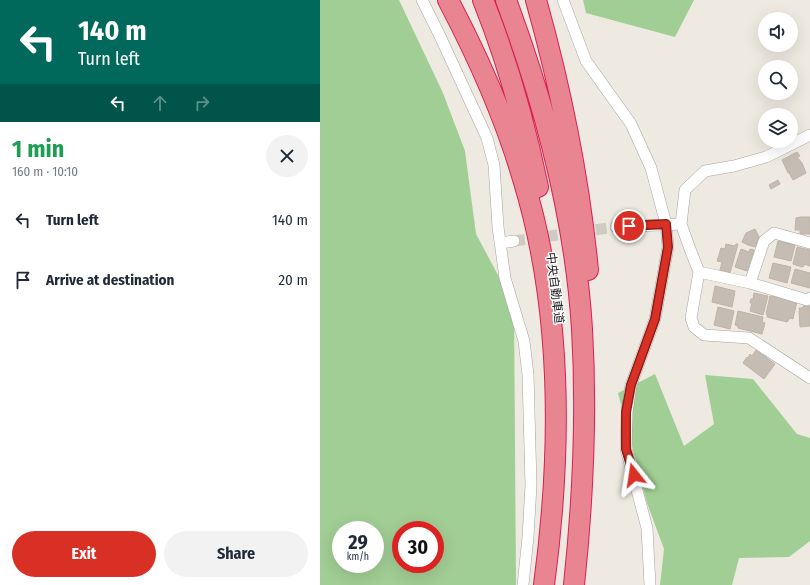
<!DOCTYPE html>
<meta charset="utf-8">
<style>
body{margin:0;font-family:"Fira Sans Condensed","Noto Sans JP",sans-serif;background:#f2f2f3;color:#1f2937;height:100vh;display:flex;flex-direction:column;font-size:15px;white-space:nowrap}
*{box-sizing:border-box;margin:0}
p{font-size:13px;color:#747a83}
.icon{flex:none;width:22px;height:22px;fill:none;stroke:currentColor;stroke-width:2;stroke-linecap:round;stroke-linejoin:round}
.map{position:relative;flex:1;overflow:hidden}
.drawer{display:flex;flex-direction:column;background:#fff;width:320px}
.drawer>*{flex:none}
.top-card{background:#00695c;color:#fff;overflow:hidden}
.controls{position:absolute;left:438px;top:12px;display:grid;gap:8px}
.controls a{display:grid;place-items:center;width:40px;height:40px;border-radius:50%;background:#fff;box-shadow:0 4px 16px #0002;font-size:20px}
.speed{position:absolute;left:12px;top:521px;display:flex;gap:8px;font-size:20px;font-weight:700;text-align:center}
.speed>*{display:grid;place-content:center;width:52px;height:52px;border-radius:50%;background:#fff;box-shadow:0 4px 16px #0002;line-height:1}
.speed small{font-size:10px;font-weight:400}
.speed .limit{border:6px solid #d22;background:#fff;color:#111}
.pin{position:absolute;display:grid;place-items:center;width:34px;height:34px;color:#fff;margin:-17px;border:2px solid #fff;border-radius:50%;box-shadow:0 1px 4px #0007}
.me{position:absolute;width:44px;margin:-22px;rotate:345deg;stroke-linejoin:round;filter:drop-shadow(0 0 3px #0008)}
.turn{display:flex;align-items:center;gap:14px;height:84px;padding:0 12px;font-size:18px}
.turn .icon{width:52px;height:52px;stroke-width:2.5}
.turn b{display:block;font-size:28px;line-height:34px}
.lanes{display:flex;align-items:center;height:38px;padding:0 12px;background:#0003;justify-content:center;gap:20px;direction:ltr}
.lanes .off{opacity:.35}
.round{display:grid;place-items:center;flex:none;width:42px;height:42px;border-radius:21px;background:#f2f2f3}
.overview{display:flex;align-items:center;justify-content:space-between;height:68px;padding:0 12px}
h1{font-size:24px;font-weight:700;line-height:30px;color:#1e9e55}
.action{display:flex;gap:8px;margin-top:auto;padding:8px 12px}
.action a{flex:1;height:46px;border-radius:24px;background:#d93025;color:#fff;font-size:16px;font-weight:700;line-height:46px;text-align:center}
.action a+a{background:#f2f2f3;color:#1f2937}
ul{padding:0;list-style:none}
li{display:flex;align-items:center;gap:12px;height:60px;padding:0 12px}
li div{flex:1}
li b{display:block;font-size:15px}
li em{font-style:normal}
main{display:flex;flex:1;min-height:0}
.map>svg:first-child{display:block}
.forest{fill:#a1ce94;fill-rule:evenodd}
.building{fill:#c5bdb4;stroke:#c0b2a3}
.lines{fill:none;stroke-linecap:round;stroke-linejoin:round}
.street-tunnel{stroke:#cecbc3;stroke-width:11;stroke-dasharray:11 5.5;stroke-linecap:butt}
.street-casing{stroke:#a3a3a3;stroke-width:12}
.highway-casing{stroke:#db1f52;stroke-width:22}
.street{stroke:#fff;stroke-width:11}
.highway{stroke:#e88591;stroke-width:20}
.route-casing{stroke:#8d1f18;stroke-width:10}
.route{stroke:#d93025;stroke-width:7}
.labels{text-anchor:middle;dominant-baseline:central;stroke-width:3;stroke-linejoin:round;paint-order:stroke}
.street-label{font-size:12px;fill:#1c1c1c;stroke:#fff}
</style>
<main>
<section class="drawer">
<div class="top-card">
<div class="turn"><svg class="icon" aria-label="left" viewBox="0 0 24 24"><path d="M17 20v-9H6M10 6l-5 5 5 5"/></svg><div><b>140 m</b>Turn left</div></div>
<div class="lanes"><svg class="icon" aria-label="left" viewBox="0 0 24 24"><path d="M17 20v-9H6M10 6l-5 5 5 5"/></svg><svg class="icon off" aria-label="ahead" viewBox="0 0 24 24"><path d="M12 20V5M6 11l6-6 6 6"/></svg><svg class="icon off" aria-label="right" viewBox="0 0 24 24"><path d="M7 20v-9h11M14 6l5 5-5 5"/></svg></div>
</div>
<div class="overview"><div><h1>1 min</h1><p>160 m · 10:10</p></div><a class="round"><svg class="icon" aria-label="close" viewBox="0 0 24 24"><path d="M6 6l12 12M18 6L6 18"/></svg></a></div>
<ul>
<li><svg class="icon" aria-label="left" viewBox="0 0 24 24"><path d="M17 20v-9H6M10 6l-5 5 5 5"/></svg><div><b>Turn left</b></div><em>140 m</em></li>
<li><svg class="icon" aria-label="arrive" viewBox="0 0 24 24"><path d="M6 21V4h12l-3 4 3 4H6"/></svg><div><b>Arrive at destination</b></div><em>20 m</em></li>
</ul>
<div class="action"><a>Exit</a><a>Share</a></div>
</section>
<div class="map">
<svg width="490" height="585" viewBox="0 0 490 585">
<rect width="100%" height="100%" fill="#eeeae1"/>
<path class="forest" d="M0,0H79L123,93L145,151L156,234L194,305L196,585H0ZM21,530H55V564H21ZM81,530H115V564H81Z
M263,0H374L355,37L266,13Z
M335,374L364,446L394,424L385,375L433,379L477,434L490,438V541L469,557L419,558L412,585H340L344,549L327,503L298,393Z"/>
<path class="building" d="M477,152L480,156L477,157L482,163L486,173L473,180L469,173L470,172L468,173L462,160Z
M458,180L460,184L451,189L449,185Z
M481,217H490V234H480V230H475L476,218Z
M435,229L439,237L435,247L428,245L422,242L426,233Z
M458,241L475,245L471,261L454,257Z
M406,244L415,246L416,244H418L410,273L400,270L402,262L397,261L401,248L405,249Z
M477,247L490,250V266L484,264V266L482,267L473,264Z
M421,249L429,252L430,249L434,250L427,271L415,267Z
M453,263L471,267L467,283L449,278Z
M475,269L490,273V288L471,283Z
M395,286L415,291L412,307L392,302Z
M434,293L448,296L443,315L430,311L432,303H430L431,299H433Z
M450,296L477,301L473,319L470,318L467,322L447,317V314H446Z
M483,306H490V326L480,327L479,311H480L479,308H483Z
M398,307L414,311L410,329L394,325Z
M418,311L443,317L442,322L445,323L442,334L418,328V326L415,325Z
M436,350L455,364L444,379L423,363L427,357L428,358L430,354L432,356Z"/>
<g class="lines">
<path class="street-tunnel" d="M194,241L296,227"/>
<g class="street-casing">
<path id="street" d="M102,0L119,34L167,138L174,165L178,227L185,278L204,341L208,375L211,485L208,537L203,585
M243,0L266,61L311,124L331,168L346,224L348,247L335,319L311,385L307,412L306,449L327,528L330,585
M490,135L446,157L414,166L385,171L365,190L361,224L370,249L379,272L371,318L374,327L384,335L429,338L490,378
M296,227L361,224
M180,243L194,241
M379,272L430,283L487,300L490,298
M430,283L444,241L454,233L490,243"/>
</g>
<g class="highway-casing">
<path id="highway" d="M128,0C158,57 185,117 203,179C243,309 242,451 224,585
M163,0C187,60 205,124 218,187
M186,0C225,105 255,216 262,329C267,414 263,500 254,585
M216,0C241,89 259,178 268,270"/>
</g>
<use href="#street" class="street"/>
<use href="#highway" class="highway"/>
</g>
<g class="lines">
<g class="route-casing">
<path id="route" d="M309,226L346,224L348,247L335,319L311,385L306,412V449L314,475"/>
</g>
<use href="#route" class="route"/>
</g>
<g class="labels">
<g class="street-label">
<text transform="translate(235 288) rotate(83)">中央自動車道</text>
</g>
</g>
</svg>
<div class="controls">
<a><svg class="icon" aria-label="sound" viewBox="0 0 24 24"><path d="M4 9h4l5-4v14l-5-4H4zM17 9q2 3 0 6"/></svg></a>
<a><svg class="icon" aria-label="search" viewBox="0 0 24 24"><circle cx="10" cy="10" r="6"/><path d="M15 15l6 6"/></svg></a>
<a><svg class="icon" aria-label="layers" viewBox="0 0 24 24"><path d="M12 4l9 5-9 5-9-5zM3 14l9 5 9-5"/></svg></a>
</div>
<div class="speed"><div>29<small>km/h</small></div><div class="limit">30</div></div>
<div class="pin" style="left:309px;top:226px;background:#d93025"><svg class="icon" aria-label="arrive" viewBox="0 0 24 24"><path d="M6 21V4h12l-3 4 3 4H6"/></svg></div>
<svg class="me" style="left:314px;top:475px" viewBox="-20 -20 40 40"><path d="M0-17L14 15 0 8-14 15z" fill="#d93025" stroke="#fff" stroke-width="4"/></svg>
</div>
</main>
